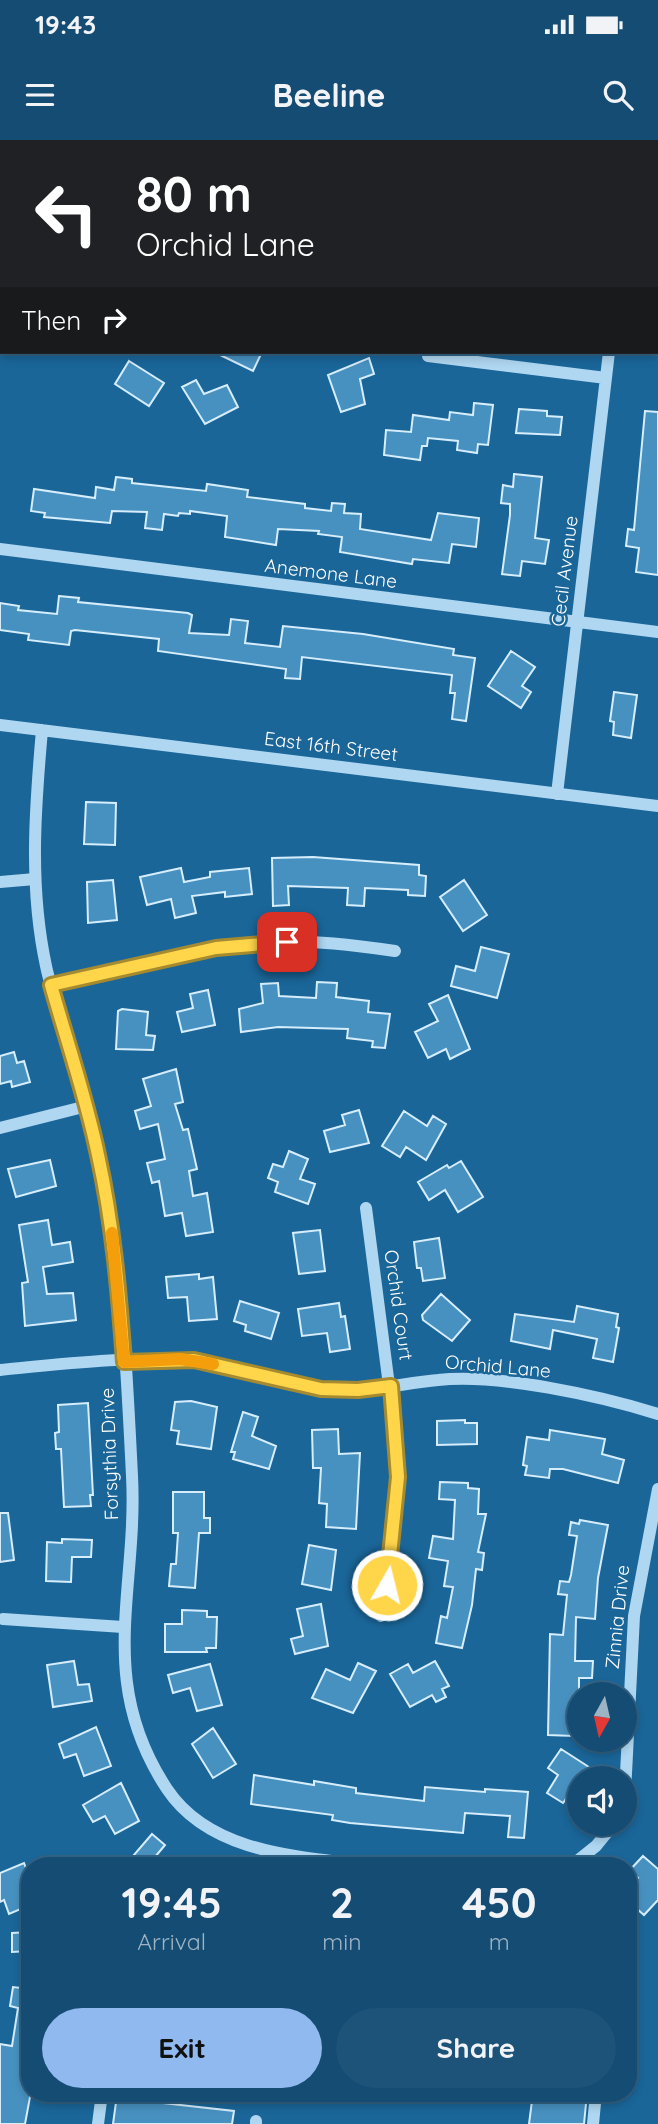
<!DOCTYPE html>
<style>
body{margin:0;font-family:Quicksand,sans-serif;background:#1d5378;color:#f1f3f6;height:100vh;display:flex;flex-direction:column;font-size:26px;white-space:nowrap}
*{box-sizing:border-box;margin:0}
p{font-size:23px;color:#9db4c4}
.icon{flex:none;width:38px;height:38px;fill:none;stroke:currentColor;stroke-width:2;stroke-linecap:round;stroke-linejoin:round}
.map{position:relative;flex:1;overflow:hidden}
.panel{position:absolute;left:21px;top:1717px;width:616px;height:245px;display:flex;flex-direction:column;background:#144c73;border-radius:28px;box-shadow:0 4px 10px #0003,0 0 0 2px #336385}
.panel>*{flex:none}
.top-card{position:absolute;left:0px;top:0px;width:658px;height:214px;box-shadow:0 4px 10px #0003,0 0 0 2px #336385;background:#202124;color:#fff;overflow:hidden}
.needle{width:46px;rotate:188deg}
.fabs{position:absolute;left:567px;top:1542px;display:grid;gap:14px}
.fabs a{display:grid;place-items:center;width:70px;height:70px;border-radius:50%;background:#144c73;box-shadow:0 4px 10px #0003,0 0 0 2px #336385;font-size:35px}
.pin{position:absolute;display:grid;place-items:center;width:60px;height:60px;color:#fff;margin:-30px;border-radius:14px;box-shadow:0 4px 10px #0006}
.me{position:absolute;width:77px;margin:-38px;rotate:8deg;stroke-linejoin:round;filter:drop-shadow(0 0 5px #0008)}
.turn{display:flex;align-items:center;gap:24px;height:147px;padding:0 21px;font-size:32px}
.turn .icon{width:91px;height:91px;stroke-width:2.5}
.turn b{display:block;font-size:49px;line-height:60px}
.then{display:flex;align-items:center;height:66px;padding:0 21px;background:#0003;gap:14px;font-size:26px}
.eta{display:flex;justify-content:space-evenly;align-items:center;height:119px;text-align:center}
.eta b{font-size:42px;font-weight:700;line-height:49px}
.primary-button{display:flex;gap:14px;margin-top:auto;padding:14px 21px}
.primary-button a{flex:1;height:80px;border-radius:42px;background:#90b9f0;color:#111;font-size:28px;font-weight:700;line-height:80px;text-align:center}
.primary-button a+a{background:#1d5378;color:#f1f3f6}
.status{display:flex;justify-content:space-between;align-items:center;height:49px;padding:0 35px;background:#144c73;direction:ltr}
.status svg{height:19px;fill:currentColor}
header{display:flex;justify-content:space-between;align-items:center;height:91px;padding:0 21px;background:#144c73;font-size:32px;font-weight:700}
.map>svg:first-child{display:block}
.building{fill:#4791c1;stroke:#d6edfc;stroke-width:2}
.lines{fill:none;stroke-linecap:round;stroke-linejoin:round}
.minor{stroke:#afd7f1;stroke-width:12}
.route-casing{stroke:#a68a30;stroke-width:18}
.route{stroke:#ffd54a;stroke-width:12}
.slow{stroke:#f59e0b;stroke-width:12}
.labels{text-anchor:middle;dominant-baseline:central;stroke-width:5;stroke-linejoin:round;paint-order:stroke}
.street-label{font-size:19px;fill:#fff;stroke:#1a6699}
</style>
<div class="status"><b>19:43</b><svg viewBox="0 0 49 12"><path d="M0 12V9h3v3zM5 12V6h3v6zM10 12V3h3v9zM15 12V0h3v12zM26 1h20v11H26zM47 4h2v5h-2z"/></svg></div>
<header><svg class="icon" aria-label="menu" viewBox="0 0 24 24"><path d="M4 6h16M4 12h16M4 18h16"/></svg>Beeline<svg class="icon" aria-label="search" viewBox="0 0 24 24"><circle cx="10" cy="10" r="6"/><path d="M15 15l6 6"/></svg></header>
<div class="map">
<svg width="658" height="1984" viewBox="0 0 658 1984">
<rect width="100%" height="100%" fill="#1a6699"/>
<path class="building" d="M214,212H262L253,231Z
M369,218L374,234L360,239L365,264L341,272L328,235Z
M129,221L164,243L149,266L115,244Z
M196,240L204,254L227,245L238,267L205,284L182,247Z
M474,263L493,265L488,305L478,304L477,313L457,310L458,301L428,298L427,306H422L420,320L384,315L386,290L411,292L413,275L449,280L450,272L473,275Z
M519,269L547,271V276L562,277L560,295L516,293Z
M645,271L658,272V435L636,432L639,408L626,406L628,389L634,390Z
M514,334L542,337L535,398L549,400L545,424L522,421L520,436L502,434L510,375V364L501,363L503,345L513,347Z
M116,337L132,339V343L206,351L207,344L248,350L247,357L305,364V368L331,371L332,363L345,364L344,373L361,374L360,389L431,400L438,373L479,378L476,407L452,404L449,423L413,419L412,424L340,412L342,397L318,394L319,391L278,389L276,405L225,397L227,376L190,371V374L179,373L178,376L164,374L162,390L145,388L147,372L112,371L110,383L44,377L45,373L31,371L34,349L95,358L96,347L114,350Z
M59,456L79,458L78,462L188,473L192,475L189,493L229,495L231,479L248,481L245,503L280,507L283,486L363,494L454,509L453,515L475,518L466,581L452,579L455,553H450L452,535L302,517L300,539L285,538L286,529L158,511L159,499L75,490L71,491L69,505L28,500L29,494L0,490V463L19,466L18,470L57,474Z
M511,511L535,527L522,546L531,552L521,568L488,546Z
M614,552L637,555L631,598L613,595L614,582L610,581Z
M86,662L116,663L115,705L84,704Z
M313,717L419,725V735L426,736L425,756L408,755V750L365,748L364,766L347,765L348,748L288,746L289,765L273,766L272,718Z
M181,728L184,742L210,737V732L249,728L252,754L225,757V752L192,756L196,773L175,778L171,759L147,765L140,737Z
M113,740L117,780L88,783L87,742Z
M464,740L487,775L463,791L440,757Z
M481,807L509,814L497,858L451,846L456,826L475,831Z
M317,842L337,843L336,857L369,861L368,872L390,874L385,908L372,907L373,901L347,898L348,889L278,887L241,892L239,869L263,863L261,844L278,843L279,856L316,858Z
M208,850L215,885L182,892L177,872L193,868L190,854Z
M448,855L470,909L450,919L446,909L428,918L415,892L438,881L429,864Z
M122,869L148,872L146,895L155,896L153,910L116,909L118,871Z
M14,912L17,923L24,921L30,942L12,947L11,941L0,944V916Z
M176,929L183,962L175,964L183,990L188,989L197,1029L189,1031L193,1056L207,1053L213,1092L186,1096L182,1073L165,1076L159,1041L152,1043L147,1023L165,1019L158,984L140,989L135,971L151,966L143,939Z
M359,970L369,1003L330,1012L324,991L345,985L342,975Z
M404,971L427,986L433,976L446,984L426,1020L406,1007L400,1017L382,1006Z
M289,1011L308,1019L300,1039L315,1044L308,1064L275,1052L278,1042L268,1038L273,1024L283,1027Z
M50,1020L56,1046L16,1057L8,1029Z
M461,1021L483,1057L458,1072L445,1050L429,1060L418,1042L447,1025L449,1028Z
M48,1080L52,1105L70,1102L73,1122L43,1127L47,1154L73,1153L76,1180L25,1186L22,1143L28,1142L19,1085Z
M320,1090L325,1131L299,1134L293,1093Z
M439,1098L445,1138L423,1141L421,1128H417L414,1102Z
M199,1134V1139L213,1137L217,1179L189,1181L187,1157L168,1158L166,1137Z
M441,1154L470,1180L452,1201L423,1180L422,1175Z
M240,1161L279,1173L271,1199L245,1191L246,1185L234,1181Z
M339,1163L341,1177L345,1176L350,1209L330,1212L327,1193L302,1196L298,1169Z
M577,1166L618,1174L616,1187L619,1188L613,1222L593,1218L597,1199L553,1190L550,1209L511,1201L515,1174L574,1182Z
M191,1261L217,1267L211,1309L177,1304L179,1291L171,1290L175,1262Z
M88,1263L93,1355H90L91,1366L64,1367L61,1309H56L55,1293L59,1292L58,1265Z
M243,1272L258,1277L252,1296L276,1306L269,1329L233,1319L235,1312H231Z
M465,1280V1283H477V1304L437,1305V1281Z
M338,1289L339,1314L360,1313L356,1389L326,1387L327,1364L319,1363L321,1328H313L312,1290Z
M550,1290L605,1299L602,1314L624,1320L618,1343L563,1329H550L549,1338L525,1335L527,1326L523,1325L527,1297L549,1300Z
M440,1342L468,1343V1348L479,1349L478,1374H486L478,1412L484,1413L482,1430L476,1429L472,1465L462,1508L436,1503L441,1476L447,1478L453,1447L444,1446L448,1421L429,1418L433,1396L453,1399L455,1360L439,1359Z
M173,1352H204V1378H210V1393H199L195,1448L169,1446L171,1424H176L178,1393H173Z
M0,1373H8L14,1420L0,1422Z
M580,1380L608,1385L598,1438L595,1479L576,1477L575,1521H593L592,1538H579V1583H575L574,1596L548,1595L550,1494L563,1495L567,1455L558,1454L560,1441L569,1442L571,1435L577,1396L569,1395L571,1382L579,1384Z
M62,1399L92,1400L91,1417H72L71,1442L46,1441L47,1402L62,1403Z
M309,1405L336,1410L331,1450L302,1444Z
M321,1464L328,1506L295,1514L291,1499L303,1496L297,1469Z
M182,1470L207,1471V1477H217L216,1508H206L207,1512H165V1484H182Z
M74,1521L78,1545L89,1544L92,1561L53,1567L47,1525Z
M435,1521L449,1546L442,1549L446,1557L436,1562L432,1555L410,1567L390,1534L408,1524L413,1533Z
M358,1523L376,1531L353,1573L312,1558L326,1529L350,1540Z
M210,1524L222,1565L197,1571L190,1548L173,1553L168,1535Z
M96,1587L111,1626L84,1636L76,1614L64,1618L59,1604Z
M213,1588L236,1624L213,1638L192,1604Z
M561,1609L592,1629L587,1638H579V1657L571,1652L563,1663L547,1653L558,1635L548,1628Z
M254,1635L314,1645V1641L356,1648V1653L424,1661L425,1647L485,1652V1649L528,1652L524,1698L508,1697L510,1676L465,1673L463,1693L350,1683L332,1680L333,1675L251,1664Z
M121,1643L139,1681L115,1694L105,1676L93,1682L83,1665Z
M152,1694L165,1705L155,1717L165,1726H131L137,1719L133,1716Z
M643,1716L658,1729V1760L644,1775L628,1761V1749L638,1738L629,1731Z
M24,1723L30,1739V1765L9,1774L4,1760L0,1762V1733Z
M30,1792V1811L12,1812V1793Z
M23,1836L30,1837V1930L27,1941L30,1942V1957L25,1984H0V1904L12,1906L18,1868L10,1866L13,1847L21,1848Z
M533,1953H587L584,1984H529Z
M117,1955L136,1958L135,1960L234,1971L232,1984H113Z"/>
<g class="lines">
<path class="minor" d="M626,0V2
M225,2V0
M428,216L606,238
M0,409L658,492
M0,585L658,666
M42,590C35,669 29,747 46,826C52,855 64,884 73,914C85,956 95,998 104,1041C123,1138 127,1238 132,1336C138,1451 95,1540 167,1649C211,1715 303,1717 375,1726
M557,654L609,212
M0,742L35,739
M51,845C124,827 197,807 272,802C313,800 354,805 395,811
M0,988L87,966
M366,1068L398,1315L395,1388L381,1476
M0,1230C61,1224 137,1215 197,1221C245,1226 288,1247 337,1250C371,1252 404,1243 438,1240C496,1233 601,1256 658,1274
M3,1479L123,1487
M625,1653L634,1476L658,1349
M571,1726L596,1706L614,1684
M98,1984L102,1953
M256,1984V1981
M593,1984L596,1953"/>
</g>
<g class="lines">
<g class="route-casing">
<path id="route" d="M287,802L216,808L51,845C67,902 86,957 98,1015C113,1083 119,1152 124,1222L194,1220L321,1249L358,1250L391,1246L398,1337L387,1445"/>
</g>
<use href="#route" class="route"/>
<path class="slow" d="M112,1093L124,1222L180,1219L213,1224"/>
</g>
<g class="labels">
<g class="street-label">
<text transform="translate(564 431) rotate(-83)">Cecil Avenue</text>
<text transform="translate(331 433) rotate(7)">Anemone Lane</text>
<text transform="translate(331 606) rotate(7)">East 16th Street</text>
<text transform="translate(399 1165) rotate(82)">Orchid Court</text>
<text transform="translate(498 1226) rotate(5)">Orchid Lane</text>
<text transform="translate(109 1314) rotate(-92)">Forsythia Drive</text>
<text transform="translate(617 1477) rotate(-84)">Zinnia Drive</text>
</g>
</g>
</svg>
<div class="fabs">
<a><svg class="needle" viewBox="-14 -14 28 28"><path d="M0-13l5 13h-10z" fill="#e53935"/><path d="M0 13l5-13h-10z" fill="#9db4c4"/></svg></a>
<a><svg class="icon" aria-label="sound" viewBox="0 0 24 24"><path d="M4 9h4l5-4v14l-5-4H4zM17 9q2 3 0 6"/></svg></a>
</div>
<div class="pin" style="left:287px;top:802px;background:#d93025"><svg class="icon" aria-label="arrive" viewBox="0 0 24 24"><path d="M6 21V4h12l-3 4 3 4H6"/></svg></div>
<svg class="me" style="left:387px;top:1445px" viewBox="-20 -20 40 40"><circle r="17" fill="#ffd54a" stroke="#fff" stroke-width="3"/><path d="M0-11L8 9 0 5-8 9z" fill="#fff"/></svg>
<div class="top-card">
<div class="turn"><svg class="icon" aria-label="left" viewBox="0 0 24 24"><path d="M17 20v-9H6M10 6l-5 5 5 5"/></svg><div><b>80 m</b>Orchid Lane</div></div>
<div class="then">Then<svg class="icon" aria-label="right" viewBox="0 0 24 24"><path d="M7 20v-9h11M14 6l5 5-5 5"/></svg></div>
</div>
<section class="panel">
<div class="eta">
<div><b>19:45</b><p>Arrival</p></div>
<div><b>2</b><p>min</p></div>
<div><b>450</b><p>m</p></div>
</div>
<div class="primary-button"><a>Exit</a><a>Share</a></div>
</section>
</div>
